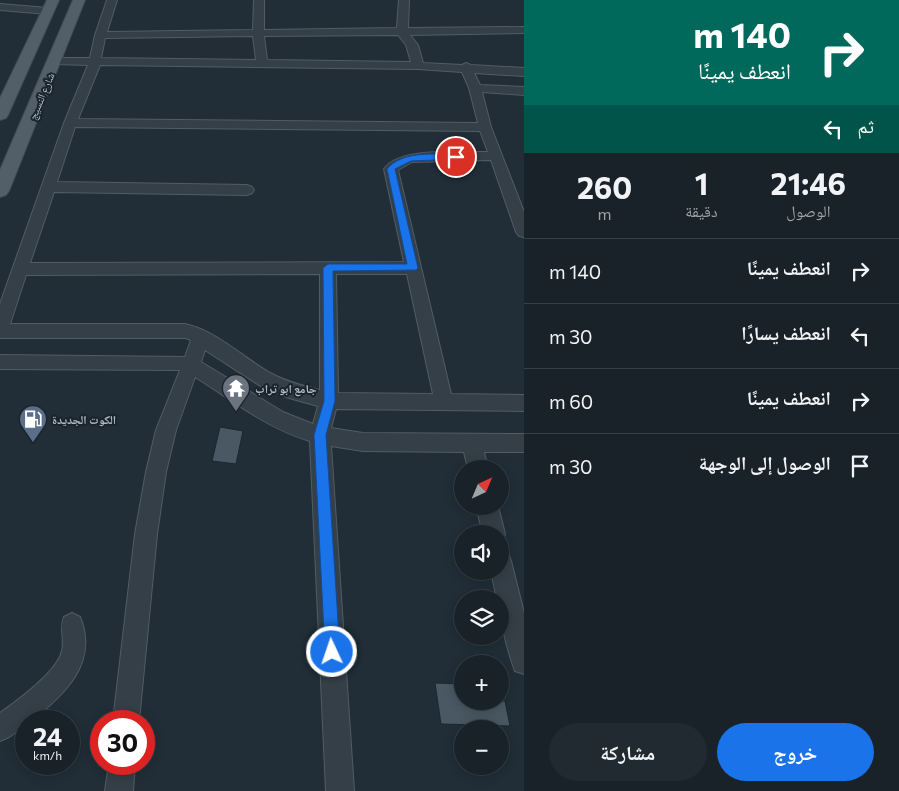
<!DOCTYPE html>
<html lang="ar">
<meta charset="utf-8">
<style>
body{margin:0;font-family:Commissioner,"Noto Naskh Arabic",sans-serif;background:#222a31;color:#f1f3f6;direction:rtl;height:100vh;display:flex;flex-direction:column;font-size:19px;white-space:nowrap}
*{box-sizing:border-box;margin:0}
p{font-size:16px;color:#9fa4a8}
.icon{flex:none;width:28px;height:28px;fill:none;stroke:currentColor;stroke-width:2;stroke-linecap:round;stroke-linejoin:round}
.map{position:relative;flex:1;overflow:hidden;direction:ltr}
.drawer{display:flex;flex-direction:column;background:#192229;width:375px}
.drawer>*{flex:none}
.hud{background:#00695c;color:#fff;overflow:hidden}
.needle{width:32px;rotate:44deg}
.buttons{position:absolute;left:454px;top:460px;display:grid;gap:10px}
.buttons a{display:grid;place-items:center;width:55px;height:55px;border-radius:50%;background:#192229;box-shadow:0 2px 12px #0003,0 0 0 1px #373f46;font-size:25px}
.speed{position:absolute;left:15px;top:710px;display:flex;gap:10px;font-size:25px;font-weight:700;text-align:center}
.speed>*{display:grid;place-content:center;width:65px;height:65px;border-radius:50%;background:#192229;box-shadow:0 2px 12px #0003,0 0 0 1px #373f46;line-height:1}
.speed small{font-size:12px;font-weight:400}
.speed .limit{border:8px solid #d22;background:#fff;color:#111}
.pin{position:absolute;display:grid;place-items:center;width:42px;height:42px;color:#fff;margin:-21px;border:2px solid #fff;border-radius:50%;box-shadow:0 1px 5px #0007}
.me{position:absolute;width:55px;margin:-28px;rotate:357deg;stroke-linejoin:round;filter:drop-shadow(0 0 4px #0008)}
.turn{display:flex;align-items:center;gap:18px;height:105px;padding:0 25px;font-size:22px}
.turn .icon{width:65px;height:65px;stroke-width:2.5}
.turn b{display:block;font-size:35px;line-height:42px}
.then{display:flex;align-items:center;height:48px;padding:0 25px;background:#0003;gap:10px;font-size:19px}
.eta{display:flex;justify-content:space-evenly;align-items:center;height:85px;text-align:center}
.eta b{font-size:30px;font-weight:700;line-height:35px}
.action{display:flex;gap:10px;margin-top:auto;padding:10px 25px}
.action a{flex:1;height:58px;border-radius:30px;background:#1a73e8;color:#fff;font-size:20px;font-weight:700;line-height:58px;text-align:center}
.action a+a{background:#222a31;color:#f1f3f6}
ul{padding:0;list-style:none}
li{display:flex;align-items:center;gap:15px;height:65px;padding:0 25px;border-top:1px solid #373f46}
li div{flex:1}
li b{display:block;font-size:19px}
li em{font-style:normal}
main{display:flex;flex:1;min-height:0}
.map>svg:first-child{display:block}
.building{fill:#495863;stroke:#1c262e}
.lines{fill:none;stroke-linecap:round;stroke-linejoin:round}
.minor-casing{stroke:#515d65;stroke-width:2}
.major-casing{stroke:#404b54;stroke-width:2}
.minor{fill:#343f47;fill-rule:evenodd}
.major{fill:#525e68;fill-rule:evenodd}
.route{fill:#1a73e8;stroke:#114b97}
.labels{text-anchor:middle;dominant-baseline:central;stroke-width:4;stroke-linejoin:round;paint-order:stroke}
.far-street-label{font-size:11px;fill:#aebac4;stroke:#1a242c}
.poi-label{font-size:12px;font-weight:bold;fill:#aebac4;stroke:#1a242c;text-anchor:start}
</style>
<main>
<section class="drawer">
<div class="hud">
<div class="turn"><svg class="icon" aria-label="right" viewBox="0 0 24 24"><path d="M7 20v-9h11M14 6l5 5-5 5"/></svg><div><b>140 m</b>انعطف يمينًا</div></div>
<div class="then">ثم<svg class="icon" aria-label="left" viewBox="0 0 24 24"><path d="M17 20v-9H6M10 6l-5 5 5 5"/></svg></div>
</div>
<div class="eta">
<div><b>21:46</b><p>الوصول</p></div>
<div><b>1</b><p>دقيقة</p></div>
<div><b>260</b><p>m</p></div>
</div>
<ul>
<li><svg class="icon" aria-label="right" viewBox="0 0 24 24"><path d="M7 20v-9h11M14 6l5 5-5 5"/></svg><div><b>انعطف يمينًا</b></div><em>140 m</em></li>
<li><svg class="icon" aria-label="left" viewBox="0 0 24 24"><path d="M17 20v-9H6M10 6l-5 5 5 5"/></svg><div><b>انعطف يسارًا</b></div><em>30 m</em></li>
<li><svg class="icon" aria-label="right" viewBox="0 0 24 24"><path d="M7 20v-9h11M14 6l5 5-5 5"/></svg><div><b>انعطف يمينًا</b></div><em>60 m</em></li>
<li><svg class="icon" aria-label="arrive" viewBox="0 0 24 24"><path d="M6 21V4h12l-3 4 3 4H6"/></svg><div><b>الوصول إلى الوجهة</b></div><em>30 m</em></li>
</ul>
<div class="action"><a>خروج</a><a>مشاركة</a></div>
</section>
<div class="map">
<svg width="524" height="791" viewBox="0 0 524 791">
<rect width="100%" height="100%" fill="#212e37"/>
<path class="building" d="M220,427L243,431L236,464L212,461Z
M435,683L462,684V701H505L510,726L441,724Z"/>
<g class="lines">
<g class="minor-casing">
<path id="minor" d="M107,0H117L107,32L253,30L254,0H264V30L397,28L399,0H409L408,28L524,27V33L410,35L418,45L423,63L462,65L466,63L471,65L524,68V76L474,73L480,85L524,87V95L482,92L491,127L524,212V237L519,236L516,232L491,160L412,162L398,170L451,394L524,395V411L336,409L331,428L363,433L524,434V452H484L488,469H468L464,452L363,451L331,446L354,791H326L310,441C268,429 232,400 195,377L176,430L166,472L157,534L139,721H113L135,534L146,472L156,430L180,370L0,369V355L185,357L191,340L185,338H0V304L64,123L88,65L55,64L49,61L55,58H90L95,35ZM398,35L406,45L411,62L267,60L264,36ZM253,36L256,60L101,58L105,38ZM100,65L418,69L462,72L469,88L478,123L78,119ZM75,127L480,131L488,152C461,153 400,146 384,169L404,262L30,263L54,192L247,195L252,193L254,190L252,187L247,185L57,182ZM320,274V390C303,386 287,382 272,374C243,358 217,331 185,324H10L26,275ZM336,274H407L433,394L338,393ZM205,350L259,385L289,398L318,406L313,424L283,412L201,362Z
M0,4L48,8L53,11L48,14L0,10Z
M476,506H498L505,534L502,542H500V534H483Z
M500,550L508,553L511,561L524,613V674L515,671C507,649 500,622 500,599H497L491,571H500Z
M72,613L80,617C99,663 64,695 31,721H26V725L9,737L0,741V713C17,701 58,671 62,651C65,638 59,629 64,617Z
M109,764H135L133,791H105Z"/>
</g>
<g class="major-casing">
<path id="major" d="M47,0H59L8,115L6,118L0,120V98Z
M73,0H85L9,191L6,195L0,197V170Z"/>
</g>
<use href="#minor" class="minor"/>
<use href="#major" class="major"/>
</g>
<path class="route" d="M456,154L460,157L459,159L411,161L395,169L418,268L416,270L333,271L335,401L326,435L340,652L337,658L332,660L327,658L325,652L314,435L324,401L323,268L328,264H407L387,169C403,150 434,155 456,154Z"/>
<defs>
<g id="temple-pin" transform="scale(1.4375)"><path d="M0 17L-7.5 6A9.5 9.5 0 1 1 7.5 6Z" fill="#6b7280" stroke="#1a242c"/><path d="M0-6L5-2H3V0L6.5 2.5H4V6H1.5V3h-3V6H-4V2.5H-6.5L-3 0V-2H-5Z" fill="#fff"/></g>
<g id="fuel-pin" transform="scale(1.4375)"><path d="M0 17L-7.5 6A9.5 9.5 0 1 1 7.5 6Z" fill="#5c6f8a" stroke="#1a242c"/><path d="M-5.5-6h7V0h2V4h1.3V-2.5L3-4.5l.8-.8L6-3V5H2.5V1h-1V6h-7ZM-4.2-4.7v3.2H.2V-4.7Z" fill="#fff"/></g>
</defs>
<g fill-rule="evenodd">
<use href="#temple-pin" x="236" y="388"/>
<use href="#fuel-pin" x="33" y="419"/>
</g>
<g class="labels">
<g class="far-street-label">
<text transform="translate(41 96) rotate(-67)">شارع النسيج</text>
</g>
<g class="poi-label">
<text x="255" y="388">جامع ابو تراب</text>
<text x="52" y="419">الكوت الجديدة</text>
</g>
</g>
</svg>
<div class="buttons">
<a><svg class="needle" viewBox="-14 -14 28 28"><path d="M0-13l5 13h-10z" fill="#e53935"/><path d="M0 13l5-13h-10z" fill="#9fa4a8"/></svg></a>
<a><svg class="icon" aria-label="sound" viewBox="0 0 24 24"><path d="M4 9h4l5-4v14l-5-4H4zM17 9q2 3 0 6"/></svg></a>
<a><svg class="icon" aria-label="layers" viewBox="0 0 24 24"><path d="M12 4l9 5-9 5-9-5zM3 14l9 5 9-5"/></svg></a>
<a>+</a>
<a>−</a>
</div>
<div class="speed"><div>24<small>km/h</small></div><div class="limit">30</div></div>
<div class="pin" style="left:456px;top:157px;background:#d93025"><svg class="icon" aria-label="arrive" viewBox="0 0 24 24"><path d="M6 21V4h12l-3 4 3 4H6"/></svg></div>
<svg class="me" style="left:332px;top:652px" viewBox="-20 -20 40 40"><circle r="17" fill="#1a73e8" stroke="#fff" stroke-width="3"/><path d="M0-11L8 9 0 5-8 9z" fill="#fff"/></svg>
</div>
</main>
